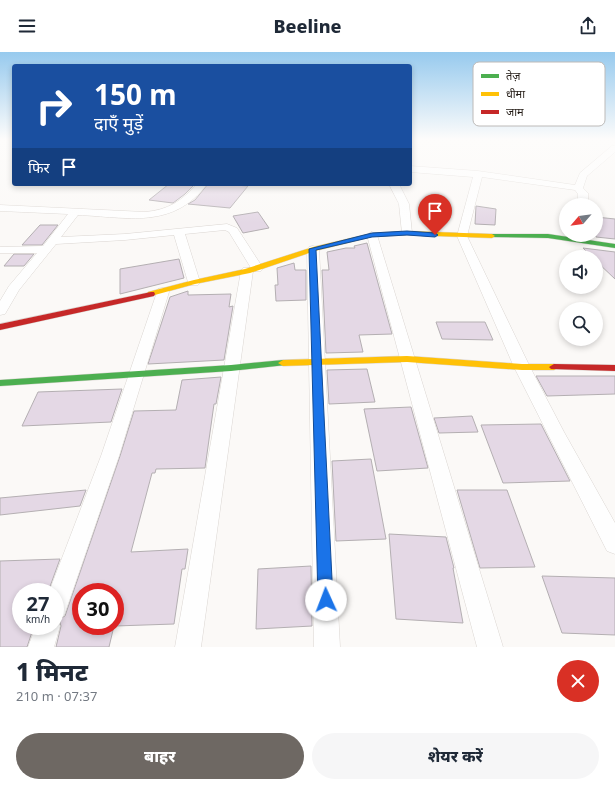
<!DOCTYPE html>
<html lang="hi">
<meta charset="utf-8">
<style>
body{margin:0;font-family:"Noto Sans","Noto Sans Devanagari",sans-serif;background:#f6f6f7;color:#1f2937;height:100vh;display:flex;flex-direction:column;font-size:15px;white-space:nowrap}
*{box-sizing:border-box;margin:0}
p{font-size:13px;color:#747a83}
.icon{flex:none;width:22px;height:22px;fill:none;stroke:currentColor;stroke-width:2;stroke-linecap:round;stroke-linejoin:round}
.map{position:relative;height:595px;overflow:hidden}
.details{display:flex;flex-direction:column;background:#fff;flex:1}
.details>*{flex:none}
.top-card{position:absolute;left:12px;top:12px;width:400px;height:122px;border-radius:4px;box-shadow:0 2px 6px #0003;background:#1a4fa0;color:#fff;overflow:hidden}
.needle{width:26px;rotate:242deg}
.tools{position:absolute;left:559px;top:146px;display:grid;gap:8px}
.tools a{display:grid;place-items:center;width:44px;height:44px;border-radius:50%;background:#fff;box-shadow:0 2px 6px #0003;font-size:20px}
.speed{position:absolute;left:12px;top:531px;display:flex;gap:8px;font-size:20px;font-weight:700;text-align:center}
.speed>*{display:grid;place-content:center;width:52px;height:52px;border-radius:50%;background:#fff;box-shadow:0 2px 6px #0003;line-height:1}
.speed small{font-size:10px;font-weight:400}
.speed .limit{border:6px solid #d22;background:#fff;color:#111}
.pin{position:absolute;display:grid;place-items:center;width:34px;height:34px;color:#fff;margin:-41px -17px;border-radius:50% 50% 50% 0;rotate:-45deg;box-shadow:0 0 4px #0007}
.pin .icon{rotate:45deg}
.me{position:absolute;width:44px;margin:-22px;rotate:358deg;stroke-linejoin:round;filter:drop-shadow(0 0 3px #0008)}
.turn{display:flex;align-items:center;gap:14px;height:84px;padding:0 16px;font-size:18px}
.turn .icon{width:52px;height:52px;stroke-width:2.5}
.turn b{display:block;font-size:28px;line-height:34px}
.then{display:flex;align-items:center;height:38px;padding:0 16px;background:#0003;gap:8px;font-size:15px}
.round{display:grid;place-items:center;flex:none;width:42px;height:42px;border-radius:21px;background:#f6f6f7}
.overview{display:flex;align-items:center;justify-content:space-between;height:68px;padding:0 16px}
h1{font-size:24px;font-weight:800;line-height:30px}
.cta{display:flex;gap:8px;margin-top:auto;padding:8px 16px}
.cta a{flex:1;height:46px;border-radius:24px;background:#6e6863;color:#fff;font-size:16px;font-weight:800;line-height:46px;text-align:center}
.cta a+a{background:#f6f6f7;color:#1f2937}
header{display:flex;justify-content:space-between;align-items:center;height:52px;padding:0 16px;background:#fff;font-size:18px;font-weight:800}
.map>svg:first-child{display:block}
.building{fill:#e4d8e5;stroke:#b4afb2}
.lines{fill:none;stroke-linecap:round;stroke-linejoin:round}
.street-casing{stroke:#dbd6d2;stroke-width:1}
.fast-casing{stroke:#dbd6d2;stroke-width:1}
.slow-casing{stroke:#dbd6d2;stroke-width:1}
.jam-casing{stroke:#dbd6d2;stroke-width:1}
.street{fill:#fefefe;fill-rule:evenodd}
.fast{fill:#4caf50;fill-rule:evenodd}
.slow{fill:#ffc107;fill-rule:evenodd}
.jam{fill:#c62828;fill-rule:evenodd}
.route{fill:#1a73e8;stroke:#114b97}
.key{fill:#fff;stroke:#bdbab8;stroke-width:1}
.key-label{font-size:11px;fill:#221a14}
</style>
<header><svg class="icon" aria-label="menu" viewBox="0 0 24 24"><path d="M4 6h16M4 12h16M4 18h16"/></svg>Beeline<svg class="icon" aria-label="share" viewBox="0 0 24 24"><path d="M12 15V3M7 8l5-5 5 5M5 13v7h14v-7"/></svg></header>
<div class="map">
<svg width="615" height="595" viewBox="0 0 615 595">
<rect width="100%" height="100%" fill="#fbf9f7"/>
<path class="building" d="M169,132H195L185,142L173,151L149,148Z
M208,132H222L248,134L230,156L188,152L195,148Z
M476,154L496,157L495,173L475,172Z
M258,160L269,176L243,181L233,164Z
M596,165L615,167V187L596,185Z
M40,173H58L42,193H22Z
M367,191L392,282L359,283L363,300L326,301L322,218H329L327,200L346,196H355L354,194Z
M583,196L615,200V227L596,209V205H592Z
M14,202H34L24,214H4Z
M179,207L184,226L120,242V217Z
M294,211L295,218H306V248L276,249L275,233H278L277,216Z
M188,239V243L231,242L229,255L233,254L224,308L148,312L170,245Z
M436,270H485L493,288L442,287Z
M367,317L375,350L329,352L327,318Z
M536,324H615V342L547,344Z
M221,325L216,352H214L205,416L156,417L155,421H152L131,500L188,497L185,517H182L174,572L115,574V540H81V574H114L109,595H56L61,574L59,567L65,564L120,404L134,359L176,358L182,328Z
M122,337L111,370L22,374L38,340Z
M411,355L428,416L377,419L364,357Z
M472,364L478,380L439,381L434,366Z
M541,372L570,429L503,431L481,373Z
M371,407L386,487L336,489L332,409Z
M86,438L80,454L0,463V446Z
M457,438H507L535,515L480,516Z
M389,482L446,485L454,516H453L463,571L396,567Z
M60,507L48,540H21V574H34L27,595H0V509Z
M311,514L312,574L256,577L258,517Z
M542,524L615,526V583L562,581Z"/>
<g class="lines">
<g class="street-casing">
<path id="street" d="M612,94H615V100L587,124L583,136L588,141V153H578V142L575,138L482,125L467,184L530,315L564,380L615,471V502L607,499L514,315L457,184L473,125L410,120V114L478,119L575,133L580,121Z
M197,132H207C173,178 127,165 78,163L61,185L125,182L227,172L237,176L263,216L261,219H253L201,595H175L241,219L243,216H251L229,180L225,178L185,182L200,230L198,233H190L188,230L174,183L125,188L56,192L19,238L5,262L0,263V249L9,234L37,201H0V195L43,194L68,162L0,159V153L145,160C168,158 182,149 197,132Z
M389,132H399L409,152L412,181L411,183H403L402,181L399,152Z
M372,180L377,183L503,595H477L367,183Z
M313,194L317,195L319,197L340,595H314L307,197L309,195Z
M163,236L168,237L169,240L119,404L67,555L64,564L57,566L60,574L54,595H28L36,574H55V540H49L101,404L157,240L158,237Z"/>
</g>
<g class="fast-casing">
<path id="fast" d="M492,182H548L615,192V196L548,186L490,185V183Z
M283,308L286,309L288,311L286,313L231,319L0,334V328L231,313Z"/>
</g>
<g class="slow-casing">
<path id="slow" d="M407,179L492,182L495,184L492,186L407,183L372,185L315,199L250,221L195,232L151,244L147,242L148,240L194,228L245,217L313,195L372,181Z
M407,304L522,312H554L559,315L554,318H522L407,310L283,314L278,311L283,308Z"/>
</g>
<g class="jam-casing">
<path id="jam" d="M151,240H154L155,242L154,244L0,278V272Z
M554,312L615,313V319L551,317L549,315Z"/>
</g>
<use href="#street" class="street"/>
<use href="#fast" class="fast"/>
<use href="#slow" class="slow"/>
<use href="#jam" class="jam"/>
</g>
<linearGradient id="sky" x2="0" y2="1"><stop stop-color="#97caee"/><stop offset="0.51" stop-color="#fdfcfb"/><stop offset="1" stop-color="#fdfcfb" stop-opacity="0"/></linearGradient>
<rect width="615" height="171" fill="url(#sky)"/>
<path class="route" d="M407,179L435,181L438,183L435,185L407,183L372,185L316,198L333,548L331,553L326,555L321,553L318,548L309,197L372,181Z"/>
<rect x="473" y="10" width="132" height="64" rx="6" class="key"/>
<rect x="481" y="22" width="18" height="4" fill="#4caf50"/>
<rect x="481" y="40" width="18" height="4" fill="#ffc107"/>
<rect x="481" y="58" width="18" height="4" fill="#c62828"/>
<g class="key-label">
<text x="506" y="28">तेज़</text>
<text x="506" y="46">धीमा</text>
<text x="506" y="64">जाम</text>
</g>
</svg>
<div class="tools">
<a><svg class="needle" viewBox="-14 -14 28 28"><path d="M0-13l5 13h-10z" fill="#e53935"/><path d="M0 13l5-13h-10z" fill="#747a83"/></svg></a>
<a><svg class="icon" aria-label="sound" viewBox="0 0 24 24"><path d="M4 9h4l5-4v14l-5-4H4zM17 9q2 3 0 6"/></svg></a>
<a><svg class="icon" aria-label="search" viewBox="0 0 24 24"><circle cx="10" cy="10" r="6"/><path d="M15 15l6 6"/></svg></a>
</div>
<div class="speed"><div>27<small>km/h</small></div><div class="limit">30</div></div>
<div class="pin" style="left:435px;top:183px;background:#d93025"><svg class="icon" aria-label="arrive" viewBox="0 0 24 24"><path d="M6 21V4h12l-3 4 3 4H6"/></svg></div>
<svg class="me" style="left:326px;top:548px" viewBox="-20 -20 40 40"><circle r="19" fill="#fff"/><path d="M0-13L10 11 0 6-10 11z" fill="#1a73e8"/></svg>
<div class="top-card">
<div class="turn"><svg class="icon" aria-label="right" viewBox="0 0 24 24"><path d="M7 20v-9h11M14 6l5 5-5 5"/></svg><div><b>150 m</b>दाएँ मुड़ें</div></div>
<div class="then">फिर<svg class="icon" aria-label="arrive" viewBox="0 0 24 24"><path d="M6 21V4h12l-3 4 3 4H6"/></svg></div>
</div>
</div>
<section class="details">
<div class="overview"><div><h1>1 मिनट</h1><p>210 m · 07:37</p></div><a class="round" style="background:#d93025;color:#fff"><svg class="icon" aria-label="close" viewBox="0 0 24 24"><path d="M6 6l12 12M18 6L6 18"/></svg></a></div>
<div class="cta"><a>बाहर</a><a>शेयर करें</a></div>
</section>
